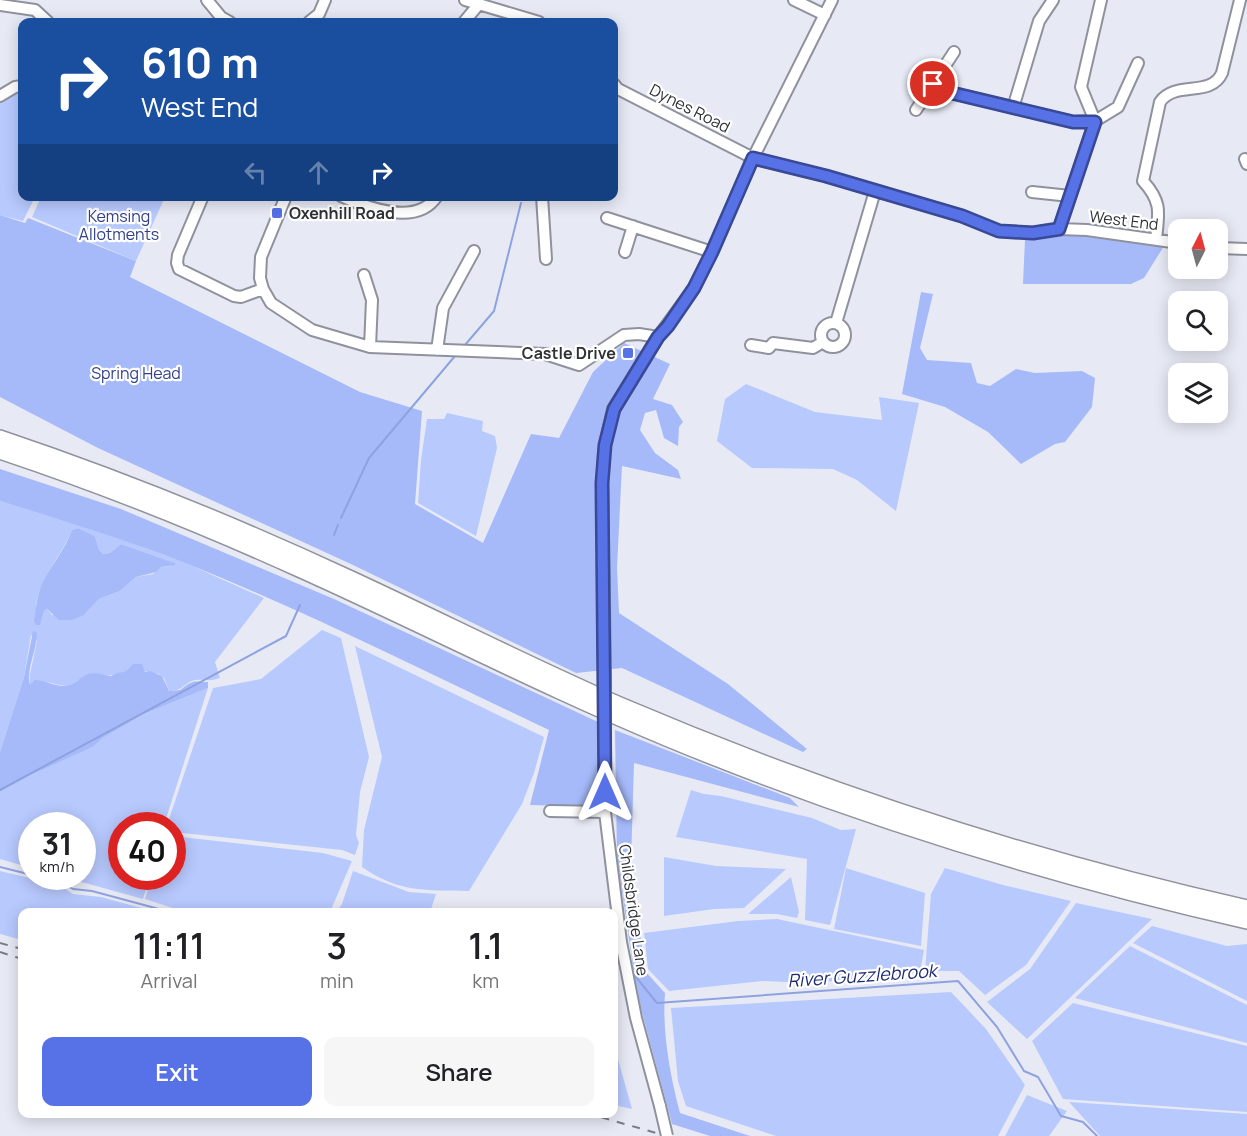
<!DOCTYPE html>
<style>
body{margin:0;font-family:Manrope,sans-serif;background:#f6f6f6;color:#202124;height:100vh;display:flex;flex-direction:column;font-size:22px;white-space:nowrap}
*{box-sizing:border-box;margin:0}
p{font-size:20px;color:#757577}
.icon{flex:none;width:33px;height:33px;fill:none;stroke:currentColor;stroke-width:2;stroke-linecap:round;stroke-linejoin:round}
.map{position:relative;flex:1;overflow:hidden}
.details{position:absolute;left:18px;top:908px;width:600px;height:210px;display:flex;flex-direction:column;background:#fff;border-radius:12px;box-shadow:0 3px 15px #0003}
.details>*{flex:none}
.hud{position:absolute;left:18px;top:18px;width:600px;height:183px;border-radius:12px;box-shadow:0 3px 15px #0003;background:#1a4fa0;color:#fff;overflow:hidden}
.needle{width:39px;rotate:6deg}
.buttons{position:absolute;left:1168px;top:219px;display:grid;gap:12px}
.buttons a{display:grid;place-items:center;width:60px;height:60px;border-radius:12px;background:#fff;box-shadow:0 3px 15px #0003;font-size:30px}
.speed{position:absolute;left:18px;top:812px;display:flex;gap:12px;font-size:30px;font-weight:700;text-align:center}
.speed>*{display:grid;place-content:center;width:78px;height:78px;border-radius:50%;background:#fff;box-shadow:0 3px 15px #0003;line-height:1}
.speed small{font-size:15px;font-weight:400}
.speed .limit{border:9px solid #d22;background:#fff;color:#111}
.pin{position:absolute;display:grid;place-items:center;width:51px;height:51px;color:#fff;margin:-26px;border:3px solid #fff;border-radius:50%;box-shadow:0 2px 6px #0007}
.me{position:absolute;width:66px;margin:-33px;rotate:0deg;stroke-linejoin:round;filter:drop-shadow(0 0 4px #0008)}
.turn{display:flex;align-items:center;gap:21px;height:126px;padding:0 24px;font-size:27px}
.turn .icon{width:78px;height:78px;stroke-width:2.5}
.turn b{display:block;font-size:42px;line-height:51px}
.lanes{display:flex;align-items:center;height:57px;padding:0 24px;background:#0003;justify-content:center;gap:30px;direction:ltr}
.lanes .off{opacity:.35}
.eta{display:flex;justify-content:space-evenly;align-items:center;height:102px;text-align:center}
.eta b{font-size:36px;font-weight:600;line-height:42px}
.action{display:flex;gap:12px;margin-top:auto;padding:12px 24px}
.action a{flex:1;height:69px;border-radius:12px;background:#5771e7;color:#fff;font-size:24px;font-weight:600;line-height:69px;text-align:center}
.action a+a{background:#f6f6f6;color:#202124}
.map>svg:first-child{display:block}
.green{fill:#b8c9fe;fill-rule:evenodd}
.forest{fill:#a6bafa}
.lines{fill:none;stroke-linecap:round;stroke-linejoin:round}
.stream{stroke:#8ea2e0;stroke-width:2}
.minor-casing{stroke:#8f929c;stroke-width:14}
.highway-casing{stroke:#8f929c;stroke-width:18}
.minor{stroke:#fff;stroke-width:10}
.highway{stroke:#fff;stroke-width:15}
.rail{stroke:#7a7c83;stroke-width:2;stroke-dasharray:8 8;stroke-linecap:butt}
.minor-bridge-casing{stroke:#8f929c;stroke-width:14;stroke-linecap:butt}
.minor-bridge{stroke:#fff;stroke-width:10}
.route-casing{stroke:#394996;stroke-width:15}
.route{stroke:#5771e7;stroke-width:10}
.poi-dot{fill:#5771e7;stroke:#fff;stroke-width:2}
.labels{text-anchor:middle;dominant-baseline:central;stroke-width:4.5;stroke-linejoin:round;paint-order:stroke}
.street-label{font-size:16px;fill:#2f3135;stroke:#fff}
.poi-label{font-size:16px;font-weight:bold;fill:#2f3135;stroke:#fff;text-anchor:start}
.park-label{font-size:16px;fill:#30408a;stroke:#fff}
.water-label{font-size:18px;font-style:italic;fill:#1e2a72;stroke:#fff}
</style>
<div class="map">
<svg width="1247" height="1136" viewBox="0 0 1247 1136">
<rect width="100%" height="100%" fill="#e7eaf5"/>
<path class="green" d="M22,91V196L35,197L23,221L0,215V100L15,92Z
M41,197V196L165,197L136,261L32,217Z
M746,384L815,412L882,420L879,397L919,403L896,511L857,480L833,469L752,468L717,441L725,399Z
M447,413L483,421L482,431L495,436L497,448L476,536L418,503L421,460L427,419H444Z
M0,501L106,533L190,565L264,598L215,662L220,678C208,682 206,679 196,680C185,681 184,691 169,691L164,678L159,674L130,668L128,672L123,673L78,680L71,686C53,686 48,678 30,685V674L37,641L31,635L24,677L0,752ZM78,528L95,536L99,550L103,554L110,553L121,544L175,563L170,566L161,567L153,574L136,577L120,591L99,599L84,615H52L47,609L44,611L40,624C24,595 62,557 72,530Z
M322,630L341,638L369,757L360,792L356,835L359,843L355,855L342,850L173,832L172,825H167L213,688L261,679Z
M355,646L544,737L534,773L522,804L469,891C426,890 399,893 362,867L364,830L382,757Z
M208,688L164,825H122V876H150L143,899L60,876H82V825H32L31,868L0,859V792L31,775L93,747L103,738L144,714Z
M691,790L704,794L721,796L812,818L841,830L856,829L830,925L805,920L807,859L676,837Z
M173,836L323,853L352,861L330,912H185L145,899L152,876H172Z
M664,857L716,866L786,869L744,908L714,909L664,916Z
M846,868L925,893L921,946L834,929Z
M945,868L1003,885L1071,901L1026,965L985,995L959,971H925L931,894Z
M0,871L59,885L73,894L101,897L156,912H22V940L0,934Z
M353,871L409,892L436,894L430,912H336L342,904Z
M791,877L799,912L797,918L777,914H748Z
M1076,903L1152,919L1027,1039L987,1002L1030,969Z
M777,919L924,950L920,972L813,983L762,981L669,991L648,969L644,933L738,921Z
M1152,926L1227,946L1247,944V1001L1133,943Z
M1130,946L1247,1005V1043L1075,998Z
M951,992L986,1029L1025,1085L998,1136H776L686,1106L678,1081L671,1008Z
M1073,1003L1247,1046V1112L1063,1099L1032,1041Z
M614,1045L632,1109L614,1105Z
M1027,1095L1067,1111L1049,1136H1005Z
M1069,1102L1247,1114V1136H1100Z"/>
<path class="forest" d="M0,215L25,223L28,218L136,261L130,277L360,392L422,411L415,504L483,543L531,434L559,438L593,372L624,343L670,364L653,399L672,405L683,422L679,427L678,446L664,438L656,410L645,413L640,430L655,453L678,470L681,479L622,466L617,568L619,613L728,684L807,749L803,752L622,668L576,673L353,565L98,448L0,397Z
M1075,233L1164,246L1144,278L1131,284H1023L1025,239Z
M921,292L933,294L920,348L927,360L971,363L977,383L990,386L1016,369L1035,373L1082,371L1095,378L1092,407L1065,442L1055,444L1021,464L988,432L945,407L902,394Z
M0,469L121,509L334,599L598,722V807L530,805L549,730C430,674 312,614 190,565C128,540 64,521 0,501Z
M78,528L95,536L99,550L103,554L110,553L121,544L175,563V565L161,567L156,572L136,577L120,591L99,599L84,615L72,620H59L47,609L44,611L40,625H36L34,621C36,609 37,595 42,584C51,565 65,550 72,530Z
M33,631L37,633C37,650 26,669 30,685L35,680C46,681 57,687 67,686C75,685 80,677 88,674C97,672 102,675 111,676C123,669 122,677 133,664H142L145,672L150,671L162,676L169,691L180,690C193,680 192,681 208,682V688L144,714L103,738L93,747L31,775L0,792V752L24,677Z
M615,730L790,798L799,807L634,763L631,863L645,971L665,993C662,1032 670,1075 680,1113L750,1136H710L672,1124L637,994L617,857Z"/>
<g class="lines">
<path class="stream" d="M465,345L494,311L521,203
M341,518L369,458L455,356
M334,535L338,525
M0,790L286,636L300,605
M0,867L32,875
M37,876L61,882L73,889L92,891L170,912
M614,950L619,957
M631,971L657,1003L958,981L997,1027L1024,1071L1038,1077L1061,1116L1083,1122L1097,1136"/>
<g class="minor-casing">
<path id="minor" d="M207,0L221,17L230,22
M465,0L539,22
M794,0L825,15
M1101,0L1081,87L1095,121L1118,107L1138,63
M0,5L35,10L48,22
M309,22L319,14L325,0
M464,22L479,4
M614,84L618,89L753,158L826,176L962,216L999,231L1033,233L1059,229L1087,230L1179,243
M933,84L952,93L1073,122L1095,121L1059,229
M0,96L15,87L22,86
M1013,108L1039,21L1053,0
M916,110L954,52
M1245,159L1247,164
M1032,192L1070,196
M203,196L178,255L177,263L179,269L234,296L241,297L263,289
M286,196L261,257L260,278L263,289L271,303L312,330L370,347L545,354L579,365L624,335L639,334L658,337
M341,196C368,208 417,227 437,196
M542,196L546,259
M607,218L712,252
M1156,239C1159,212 1162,202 1143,181L1160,102C1175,80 1211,98 1222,73L1240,0
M1218,248L1247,249
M625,252L633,226
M364,275L372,300L370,347
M836,323L875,191
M821 335a12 12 0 1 1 24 0a12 12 0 1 1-24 0Z
M751,345L769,348L773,343L813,348L823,342
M437,350L443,308L474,251
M605,661L602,483L605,445L613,409L658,337L694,288L712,252L753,158L832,0
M605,733V812L621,942L636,1018L660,1106
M550,811L605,812"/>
</g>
<g class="highway-casing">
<path id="highway" d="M0,438C119,478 235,525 349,578C440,620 530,666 622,706C824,792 1033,860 1247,908
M0,451C102,485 202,525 299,569C424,625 545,688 671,740C858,817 1050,876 1247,921"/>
</g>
<use href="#minor" class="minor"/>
<use href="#highway" class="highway"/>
<path class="rail" d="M0,943L22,949
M0,952L22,959
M586,1113L667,1136"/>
<g class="minor-bridge-casing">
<path id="minor-bridge" d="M605,661V733
M660,1106L667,1136"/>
</g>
<use href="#minor-bridge" class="minor-bridge"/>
</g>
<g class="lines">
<g class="route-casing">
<path id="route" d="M605,792L602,483L605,445L614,409L658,337L668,326L694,288L712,252L753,158L826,176L962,216L999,231L1033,233L1059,229L1095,122H1073L952,93L933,84"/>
</g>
<use href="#route" class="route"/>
</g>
<g class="poi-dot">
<rect x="271" y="207" width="12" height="12" rx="3"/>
<rect x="622" y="347" width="12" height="12" rx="3"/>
</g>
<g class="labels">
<g class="street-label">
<text transform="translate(690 108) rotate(27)">Dynes Road</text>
<text transform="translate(1124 220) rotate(7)">West End</text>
<text transform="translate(634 910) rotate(82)">Childsbridge Lane</text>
</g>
<g class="poi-label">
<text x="289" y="213">Oxenhill Road</text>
<text x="616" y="353" text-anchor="end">Castle Drive</text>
</g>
<g class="park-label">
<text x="119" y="216">Kemsing<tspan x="119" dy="18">Allotments</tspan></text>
<text x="136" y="373">Spring Head</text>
</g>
<g class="water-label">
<text transform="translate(862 975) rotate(-4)">River Guzzlebrook</text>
</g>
</g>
</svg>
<div class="buttons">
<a><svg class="needle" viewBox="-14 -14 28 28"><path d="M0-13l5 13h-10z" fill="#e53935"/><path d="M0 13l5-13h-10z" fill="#757577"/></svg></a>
<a><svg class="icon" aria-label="search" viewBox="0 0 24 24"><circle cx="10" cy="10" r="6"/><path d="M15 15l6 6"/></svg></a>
<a><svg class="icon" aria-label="layers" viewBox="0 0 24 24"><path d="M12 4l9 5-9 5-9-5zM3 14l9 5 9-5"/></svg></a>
</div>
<div class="speed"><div>31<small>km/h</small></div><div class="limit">40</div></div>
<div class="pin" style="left:933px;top:84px;background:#d93025"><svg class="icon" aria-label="arrive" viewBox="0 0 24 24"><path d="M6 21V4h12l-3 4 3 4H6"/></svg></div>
<svg class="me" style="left:605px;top:792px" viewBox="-20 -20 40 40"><path d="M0-17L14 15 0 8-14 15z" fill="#5771e7" stroke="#fff" stroke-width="4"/></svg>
<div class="hud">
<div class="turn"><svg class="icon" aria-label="right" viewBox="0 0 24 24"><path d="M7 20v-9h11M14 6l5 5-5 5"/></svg><div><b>610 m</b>West End</div></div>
<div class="lanes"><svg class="icon off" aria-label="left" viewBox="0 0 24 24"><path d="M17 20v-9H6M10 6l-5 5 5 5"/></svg><svg class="icon off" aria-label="ahead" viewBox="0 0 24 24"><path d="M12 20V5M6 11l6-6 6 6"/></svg><svg class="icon" aria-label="right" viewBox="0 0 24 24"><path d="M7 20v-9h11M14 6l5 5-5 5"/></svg></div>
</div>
<section class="details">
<div class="eta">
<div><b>11:11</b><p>Arrival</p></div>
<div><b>3</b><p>min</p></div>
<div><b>1.1</b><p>km</p></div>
</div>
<div class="action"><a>Exit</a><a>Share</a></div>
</section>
</div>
